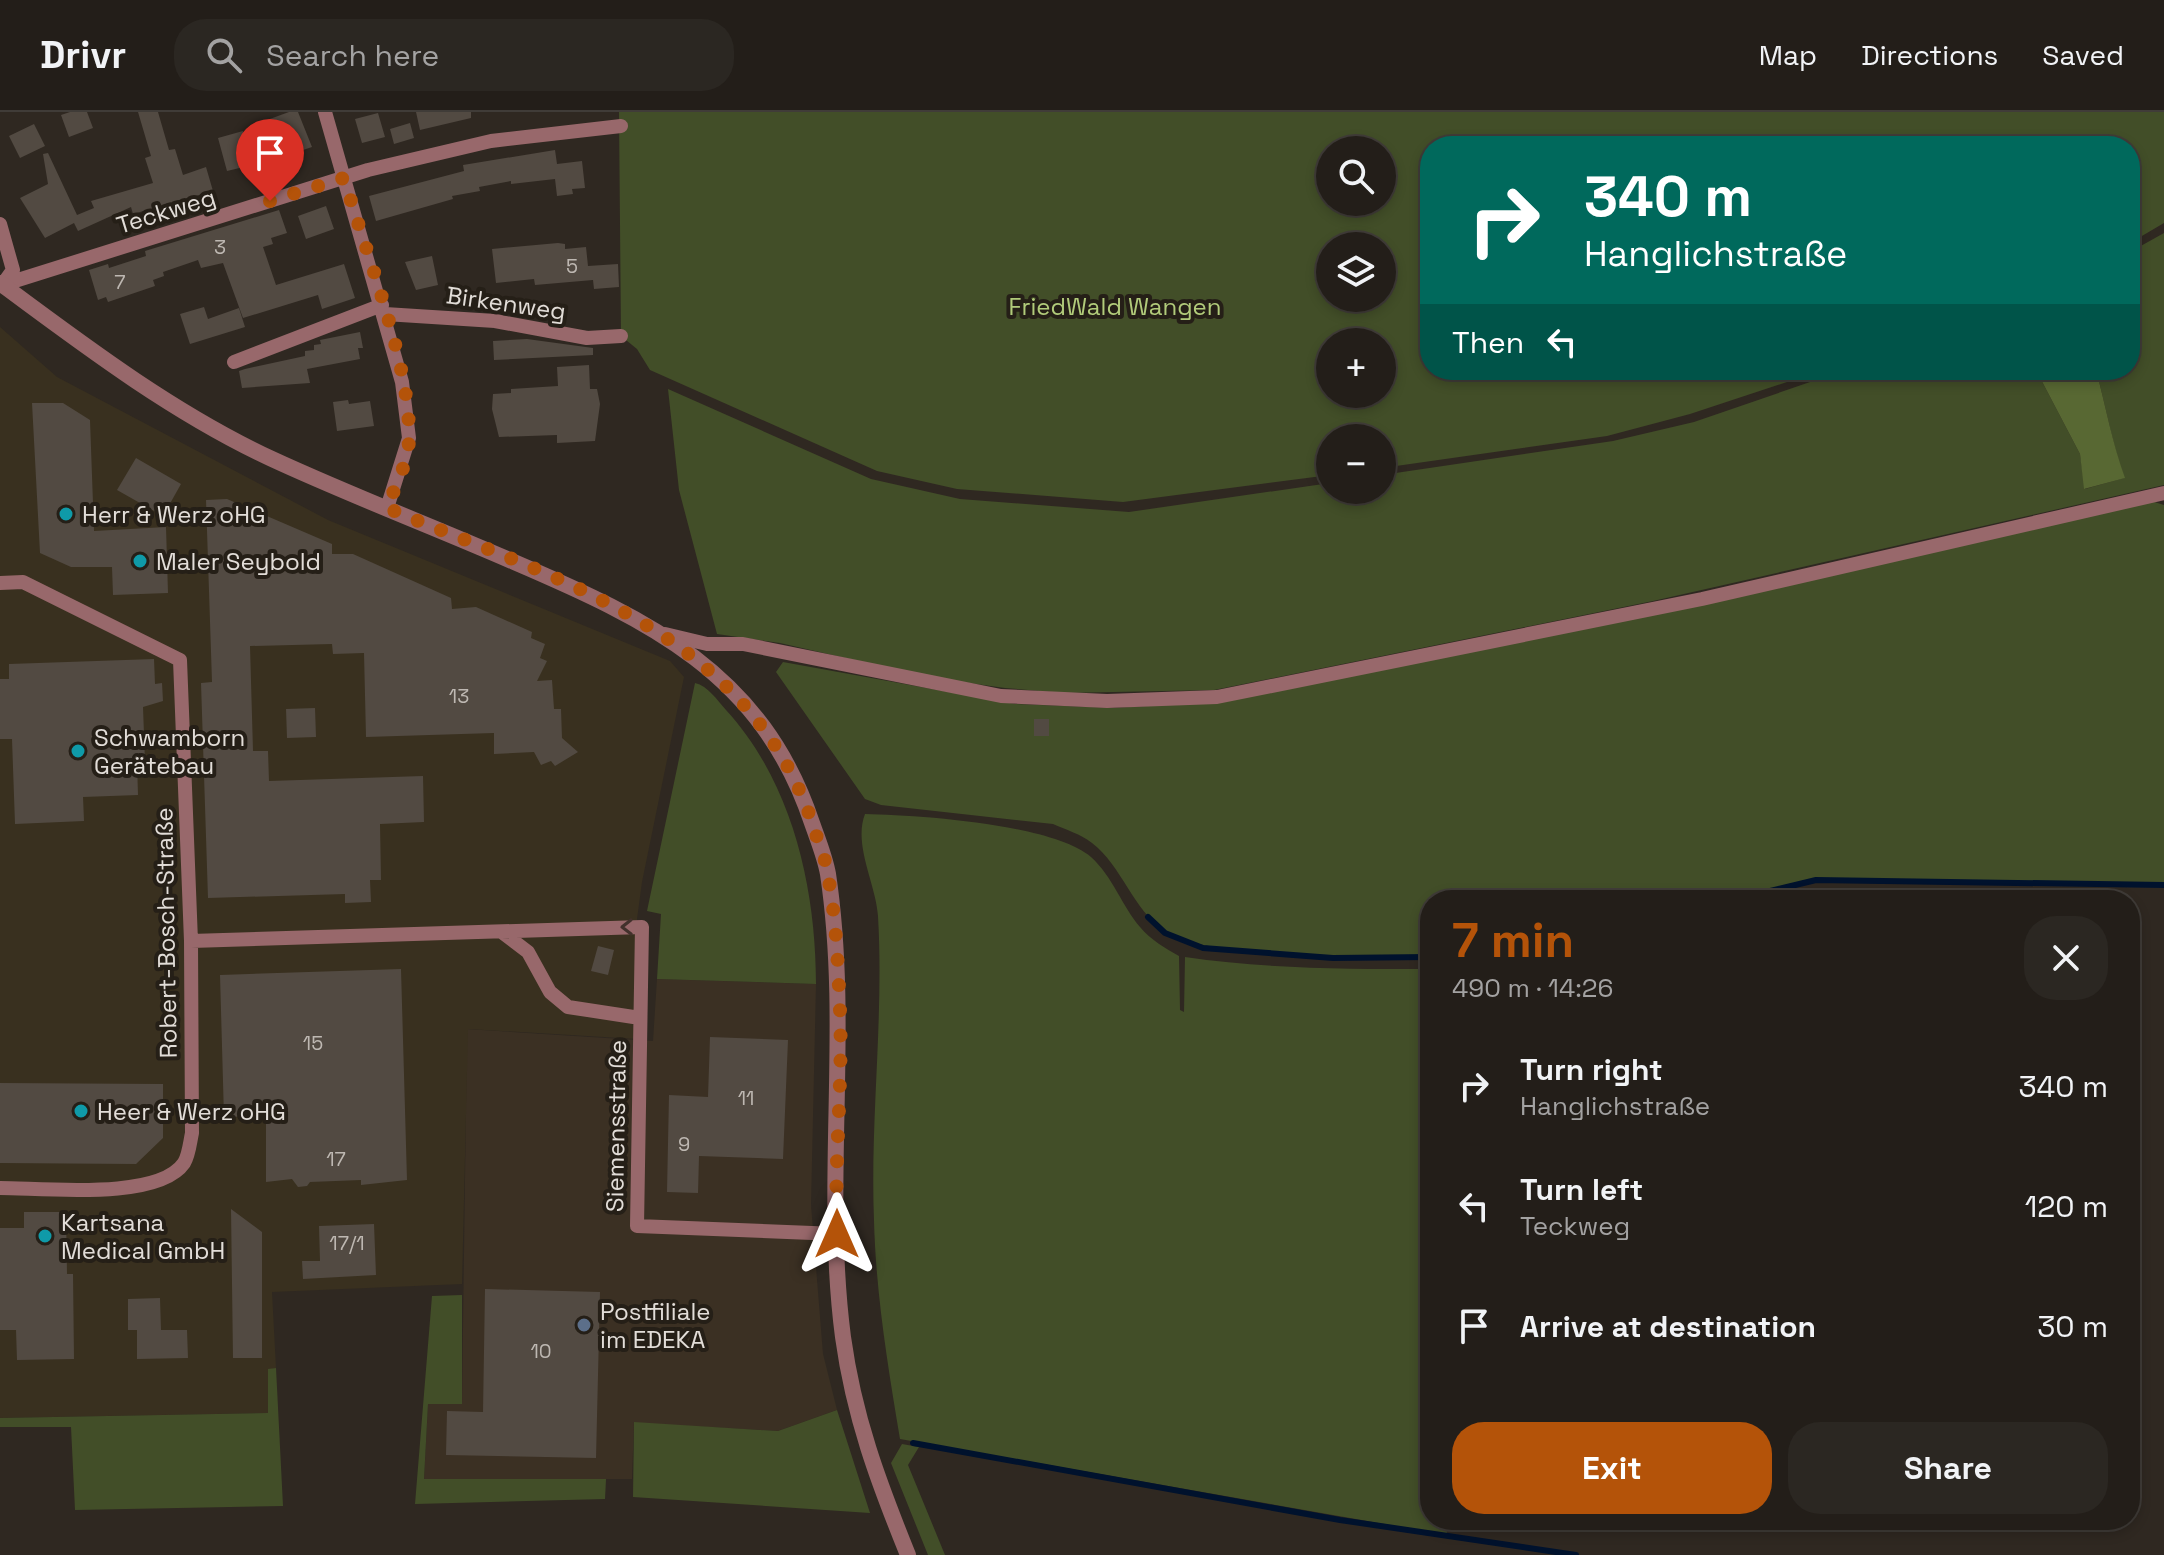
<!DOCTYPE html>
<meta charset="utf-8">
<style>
body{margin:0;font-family:"Space Grotesk",sans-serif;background:#2b2722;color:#f1f3f6;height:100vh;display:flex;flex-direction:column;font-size:30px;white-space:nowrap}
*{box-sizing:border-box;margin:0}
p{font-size:26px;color:#a3a2a2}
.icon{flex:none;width:44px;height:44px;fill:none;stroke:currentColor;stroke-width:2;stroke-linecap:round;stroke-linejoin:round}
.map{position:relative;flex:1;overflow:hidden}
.side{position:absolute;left:1420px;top:778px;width:720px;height:640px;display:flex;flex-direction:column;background:#231e19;border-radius:32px;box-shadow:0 4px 12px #0003,0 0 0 2px #403c38}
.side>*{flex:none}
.banner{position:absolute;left:1420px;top:24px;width:720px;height:244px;border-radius:32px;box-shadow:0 4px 12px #0003,0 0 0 2px #403c38;background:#00695c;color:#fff;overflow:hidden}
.tools{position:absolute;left:1316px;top:24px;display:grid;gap:16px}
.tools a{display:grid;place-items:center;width:80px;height:80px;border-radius:50%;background:#231e19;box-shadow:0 4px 12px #0003,0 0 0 2px #403c38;font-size:40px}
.pin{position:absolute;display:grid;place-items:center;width:68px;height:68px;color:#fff;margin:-82px -34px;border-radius:50% 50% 50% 0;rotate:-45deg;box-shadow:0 0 8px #0007}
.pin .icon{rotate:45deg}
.me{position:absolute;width:88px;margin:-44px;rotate:0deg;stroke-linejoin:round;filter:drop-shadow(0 0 6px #0008)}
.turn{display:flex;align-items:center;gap:28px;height:168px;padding:0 32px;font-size:36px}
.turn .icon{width:104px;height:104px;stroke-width:2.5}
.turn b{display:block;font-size:56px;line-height:68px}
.then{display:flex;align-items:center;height:76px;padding:0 32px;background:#0003;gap:16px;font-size:30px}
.round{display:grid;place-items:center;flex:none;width:84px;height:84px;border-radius:32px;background:#2b2722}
.overview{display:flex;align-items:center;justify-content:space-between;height:136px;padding:0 32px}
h1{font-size:48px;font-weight:700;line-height:60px;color:#b45309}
.primary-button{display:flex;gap:16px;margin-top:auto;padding:16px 32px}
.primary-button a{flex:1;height:92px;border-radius:32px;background:#b45309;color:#fff;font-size:32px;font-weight:700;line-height:92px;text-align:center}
.primary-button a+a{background:#2b2722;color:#f1f3f6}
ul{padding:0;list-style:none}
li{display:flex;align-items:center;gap:24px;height:120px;padding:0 32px}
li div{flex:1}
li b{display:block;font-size:30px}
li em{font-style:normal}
header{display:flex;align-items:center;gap:48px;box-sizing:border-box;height:112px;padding:0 40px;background:#231e19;border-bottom:2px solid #403c38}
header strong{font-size:38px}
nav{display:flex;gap:44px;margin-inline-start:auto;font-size:28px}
.search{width:560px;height:72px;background:#2b2722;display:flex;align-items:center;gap:20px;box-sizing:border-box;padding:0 28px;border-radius:32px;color:#a3a2a2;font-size:30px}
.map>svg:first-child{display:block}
.built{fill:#3b3023}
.industrial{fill:#39301f}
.green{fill:#424e28;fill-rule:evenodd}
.forest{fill:#586833}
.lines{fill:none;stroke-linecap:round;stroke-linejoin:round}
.stream{stroke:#00122d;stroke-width:6}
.building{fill:#524a42}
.minor{stroke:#98686b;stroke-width:14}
.tertiary{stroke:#98686b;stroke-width:16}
.oneway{stroke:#42312c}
.route{stroke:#b45309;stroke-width:14;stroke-dasharray:0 25.2}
.culture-dot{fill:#0f9aa8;stroke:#251f17;stroke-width:3}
.service-dot{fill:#5c6f8a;stroke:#251f17;stroke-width:3}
.labels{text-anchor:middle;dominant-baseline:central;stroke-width:8;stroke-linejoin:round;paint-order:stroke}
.number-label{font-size:20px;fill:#beb8b2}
.street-label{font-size:24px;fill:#e2ddd8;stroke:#251f17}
.park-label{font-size:24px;fill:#b1cb7a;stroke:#251f17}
.poi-label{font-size:24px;fill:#e2ddd8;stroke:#251f17;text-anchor:start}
</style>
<header>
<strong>Drivr</strong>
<div class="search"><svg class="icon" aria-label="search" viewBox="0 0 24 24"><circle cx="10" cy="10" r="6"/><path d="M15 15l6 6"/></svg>Search here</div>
<nav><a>Map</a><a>Directions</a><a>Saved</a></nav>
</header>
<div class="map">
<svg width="2164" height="1443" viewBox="0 0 2164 1443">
<rect width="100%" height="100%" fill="#2f2821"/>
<path class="built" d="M657,867L816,872L811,1093L823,1242L837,1298L778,1319L634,1311L632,1367H424L428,1292L462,1291L467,917L653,929Z"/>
<path class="industrial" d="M0,215L57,265L328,408L670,549L684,565L642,770L637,807V927L468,917L462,1172L272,1180L276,1256L268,1258L269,1301L0,1306Z"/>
<path class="green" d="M619,0H2164V111L2130,131V34H1430V258H1823L1690,302L1607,324L1382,356V326H1330V363L1123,390L957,377L877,359L650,258L637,237L621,224ZM1330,38H1382V90H1330ZM1330,134H1382V186H1330ZM1330,230H1382V282H1330Z
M2164,121V373L1653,489L1214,578L1064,581L1005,576L933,566L780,531L717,522L679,378L668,277L871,367L960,387L1129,400L1330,371V378H1382V363L1613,329L1694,310L1845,258H2036L2080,342L2085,377L2124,366C2112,330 2106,295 2096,258H2130V140Z
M2148,388L2164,393V772L1819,766L1722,788H1430V843C1373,845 1210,849 1165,819C1133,798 1122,754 1092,731C1080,722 1067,718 1053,712L881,693L865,687L776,560L783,550L1015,592L1114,596L1213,590Z
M695,571C708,574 717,588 726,598C793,671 816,777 816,872L657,867L661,802L647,799Z
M865,702C918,703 1052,712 1091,745C1113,765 1122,794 1140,815C1151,828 1165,836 1179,844L1180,898L1184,900L1185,845C1266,857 1348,857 1430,857V1408H1446L1447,1423L900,1327C888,1255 876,1183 874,1109C870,1007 884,906 878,804C876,772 853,733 865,702Z
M462,1183V1292H428L424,1367H606L605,1387L415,1392L432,1184Z
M276,1256L283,1394L75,1398L71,1315H0V1306L268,1301V1257Z
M837,1298L870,1401L633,1385L634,1310L778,1319Z
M902,1332L919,1335L908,1353L945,1443H928L891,1351Z"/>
<path class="forest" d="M2036,258H2096C2106,295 2112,330 2125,366L2084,377L2080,342Z"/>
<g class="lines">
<path class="stream" d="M1733,788L1816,768L2164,773
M1148,805L1165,821L1203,836L1333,846L1430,845
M913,1331L1340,1408L1576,1443"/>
</g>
<path class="building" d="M70,0H87L93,16L69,25L61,3Z
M138,0H158L169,38L175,37L183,63L206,55L213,79L133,102L131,95L78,119L74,111L45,126L20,86L48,72L43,42L48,41L77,103L94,96L91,89L153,71L145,46L151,44Z
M289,0H298L312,35L279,46L267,8Z
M416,0H471V6L420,18Z
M378,1L385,25L362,31L355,7Z
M410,11L414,26L394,32L390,17Z
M34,12L45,34L20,46L9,24Z
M243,19L252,53L227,59L218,26Z
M555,38L557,52L582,49L585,76L572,77L573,82L557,84L555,67L511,72V69L479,75L480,79L452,84L453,87L376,109L369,84L464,59L463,53Z
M326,94L334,117L306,127L298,104Z
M279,98L287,121L271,126L273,132L263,135L276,173L344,152L355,186L322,197L318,183L243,206L223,151L201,156L198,148L163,160L164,164L153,168L155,174L108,190L106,185L98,188L89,158L108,152L109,156L146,144L145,139Z
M558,131L565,132V137L586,135L588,154L618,152L619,175L594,177L593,168L535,173L534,167L496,171L492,137Z
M432,144L438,173L416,178L405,150Z
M204,195L208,207L239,196L245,215L190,232L180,202Z
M360,220L363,236H358L360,247L307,257L310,271L242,276L239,259L245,257L305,244V239L314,238V233L321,232L320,228Z
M527,227L593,236V243L494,248L493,229Z
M589,253L590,277H597L600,292L595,329L557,331V323L499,325L492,297L493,282L511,281V277L558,274L557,255Z
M348,288L349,292L370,289L374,314L337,319L333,290Z
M32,291H63L90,308L94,419L166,415L168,481L113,483L112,455H71L40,441Z
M136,346L181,372L163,404L117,378Z
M227,387L332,432V442H353L451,486L452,497L476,495L532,520L531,526L545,532L540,546L547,549L537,569L552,568L554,597H561L562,626L578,640L555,654L551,649L541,653L534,640L494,642V621L366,625L364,541L333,542L332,532L250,534L253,639H268L269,669L423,664L424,710L380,712L381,768H370L371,790L345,791V782L208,786L201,571L212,570L206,388Z
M154,547L155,572L162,571L163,589L143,595L145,650H137L138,683L83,685L84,709L15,712L12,627H0V567H9V552Z
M315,596L316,625L287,626L286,597Z
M1034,607H1049V624H1034Z
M598,834L614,838L608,863L591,859Z
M401,857L407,1068L361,1073V1068L310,1070L307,1074L298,1075L292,1067L266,1070V1004L224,1005L220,863Z
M710,925L788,928L783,1047L699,1044L698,1081L667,1080L669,983L708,985Z
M0,971L163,972V1026L136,1052L0,1051Z
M231,1097L262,1120V1246H233Z
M24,1100H66L67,1162H73L74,1247L17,1248L16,1218H0V1116H24Z
M374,1112L376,1163L303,1167L302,1149H320L319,1114Z
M485,1177L600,1180L596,1346L446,1343L447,1299L483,1300Z
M160,1186L161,1218H187L188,1246L137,1247V1218H128V1187Z"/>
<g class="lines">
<path class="minor" d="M325,0L402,270L409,326L387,396
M0,112L13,158L2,173
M2,173L368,58L491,29L621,14
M385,202L495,209L587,226L621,224
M234,250L382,193
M0,471L23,470L180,548L191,829L192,1021C190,1030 189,1043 184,1051C158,1089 43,1076 0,1076
M665,522L707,532H743L1001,584L1107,589L1217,585L1702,487L2164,381
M503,821L528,840L550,880L568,895L640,906
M191,829L642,815L637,1114L837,1122"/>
<path class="tertiary" d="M0,171C86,235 175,302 272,347C352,384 434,415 514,450C649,508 762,561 812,711C818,728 825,745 828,762C851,916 823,1072 843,1225C854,1305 878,1369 908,1443"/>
</g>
<defs><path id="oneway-chevron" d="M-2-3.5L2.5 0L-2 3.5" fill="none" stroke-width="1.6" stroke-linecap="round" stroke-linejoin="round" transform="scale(2)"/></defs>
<use class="oneway" href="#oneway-chevron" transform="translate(627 815) rotate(179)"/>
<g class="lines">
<path class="route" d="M270,89L344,66C365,138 411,254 409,326C409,350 395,374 387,396C555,467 749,520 813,713C817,728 825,743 827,759C836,803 838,852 840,898C843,972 834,1047 837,1122"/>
</g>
<g class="culture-dot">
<circle cx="66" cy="402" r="8"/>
<circle cx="140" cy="449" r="8"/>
<circle cx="78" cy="639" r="8"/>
<circle cx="81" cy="999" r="8"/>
<circle cx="45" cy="1124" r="8"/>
</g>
<circle class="service-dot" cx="584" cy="1213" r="8"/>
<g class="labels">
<g class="number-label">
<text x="220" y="135">3</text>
<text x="572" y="154">5</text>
<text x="120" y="170">7</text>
<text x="459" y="584">13</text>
<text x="313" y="931">15</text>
<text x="746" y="986">11</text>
<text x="684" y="1032">9</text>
<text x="336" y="1047">17</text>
<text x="347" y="1131">17/1</text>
<text x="541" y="1239">10</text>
</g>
<g class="street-label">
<text transform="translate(166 99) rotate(-17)">Teckweg</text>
<text transform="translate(506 191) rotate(8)">Birkenweg</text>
<text transform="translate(166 821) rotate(-91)">Robert-Bosch-Straße</text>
<text transform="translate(616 1014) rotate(-89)">Siemensstraße</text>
</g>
<g class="park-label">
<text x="1115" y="194">FriedWald Wangen</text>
</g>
<g class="poi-label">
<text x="82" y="402">Herr &amp; Werz oHG</text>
<text x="156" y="449">Maler Seybold</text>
<text x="94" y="625">Schwamborn<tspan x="94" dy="28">Gerätebau</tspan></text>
<text x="97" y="999">Heer &amp; Werz oHG</text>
<text x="61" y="1110">Kartsana<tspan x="61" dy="28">Medical GmbH</tspan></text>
<text x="600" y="1199">Postfiliale<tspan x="600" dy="28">im EDEKA</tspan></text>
</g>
</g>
</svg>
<div class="tools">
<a><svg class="icon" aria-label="search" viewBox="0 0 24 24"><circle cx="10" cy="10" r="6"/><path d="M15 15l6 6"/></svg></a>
<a><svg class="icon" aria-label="layers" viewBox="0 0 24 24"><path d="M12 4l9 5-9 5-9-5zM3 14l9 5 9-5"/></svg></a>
<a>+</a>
<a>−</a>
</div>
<div class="pin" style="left:270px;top:89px;background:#d93025"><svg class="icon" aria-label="arrive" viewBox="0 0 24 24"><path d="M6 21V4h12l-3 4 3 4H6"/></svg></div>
<svg class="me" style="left:837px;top:1122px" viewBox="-20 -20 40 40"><path d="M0-17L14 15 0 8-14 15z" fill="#b45309" stroke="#fff" stroke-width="4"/></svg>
<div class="banner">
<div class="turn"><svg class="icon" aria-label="right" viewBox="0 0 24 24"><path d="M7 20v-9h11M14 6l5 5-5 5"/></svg><div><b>340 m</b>Hanglichstraße</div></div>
<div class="then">Then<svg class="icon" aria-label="left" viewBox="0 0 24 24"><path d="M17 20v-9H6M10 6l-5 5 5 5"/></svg></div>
</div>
<section class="side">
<div class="overview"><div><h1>7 min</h1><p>490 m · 14:26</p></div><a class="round"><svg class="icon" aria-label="close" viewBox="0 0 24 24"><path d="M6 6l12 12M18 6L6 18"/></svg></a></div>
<ul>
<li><svg class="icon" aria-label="right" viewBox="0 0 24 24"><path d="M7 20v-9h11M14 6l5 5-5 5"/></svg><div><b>Turn right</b><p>Hanglichstraße</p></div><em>340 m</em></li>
<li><svg class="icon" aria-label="left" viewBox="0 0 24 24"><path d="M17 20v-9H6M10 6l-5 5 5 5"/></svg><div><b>Turn left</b><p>Teckweg</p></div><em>120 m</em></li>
<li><svg class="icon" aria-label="arrive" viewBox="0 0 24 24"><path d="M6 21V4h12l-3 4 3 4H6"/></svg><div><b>Arrive at destination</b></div><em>30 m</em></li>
</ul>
<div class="primary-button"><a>Exit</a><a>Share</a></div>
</section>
</div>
